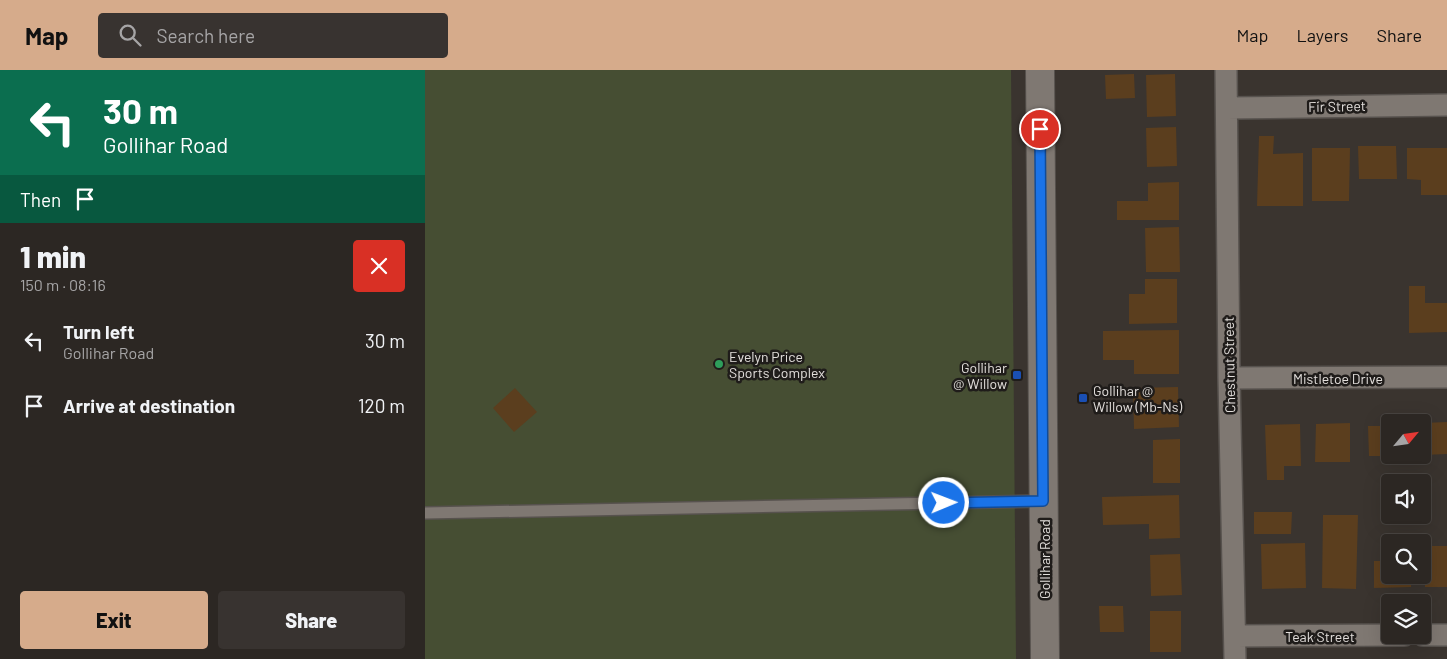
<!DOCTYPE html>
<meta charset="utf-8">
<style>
body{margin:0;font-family:Barlow,sans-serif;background:#383330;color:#f1f3f6;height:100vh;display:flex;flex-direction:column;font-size:19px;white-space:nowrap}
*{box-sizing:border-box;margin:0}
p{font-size:16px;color:#a6a5a6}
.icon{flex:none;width:28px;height:28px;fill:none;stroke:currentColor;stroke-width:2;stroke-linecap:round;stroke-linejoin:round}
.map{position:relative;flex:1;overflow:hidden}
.drawer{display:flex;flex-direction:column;background:#2c2723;width:425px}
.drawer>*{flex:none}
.banner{background:#0b6e4f;color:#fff;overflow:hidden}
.needle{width:32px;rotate:61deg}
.buttons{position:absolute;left:956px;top:344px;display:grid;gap:10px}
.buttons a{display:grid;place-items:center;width:50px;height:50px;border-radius:5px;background:#2c2723;box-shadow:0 5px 20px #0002,0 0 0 1px #484441;font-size:25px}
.pin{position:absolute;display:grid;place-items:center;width:42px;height:42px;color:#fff;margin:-21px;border:2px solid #fff;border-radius:50%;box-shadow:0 1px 5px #0007}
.me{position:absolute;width:55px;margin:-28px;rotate:89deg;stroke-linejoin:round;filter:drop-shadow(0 0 4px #0008)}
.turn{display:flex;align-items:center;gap:18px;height:105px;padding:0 20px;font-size:22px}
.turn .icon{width:65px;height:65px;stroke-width:2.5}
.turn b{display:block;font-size:35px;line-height:42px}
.then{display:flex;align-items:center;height:48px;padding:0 20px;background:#0003;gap:10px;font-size:19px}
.round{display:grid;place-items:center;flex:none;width:52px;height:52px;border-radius:5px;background:#383330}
.headline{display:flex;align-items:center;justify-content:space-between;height:85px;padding:0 20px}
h1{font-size:30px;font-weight:800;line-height:38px}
.button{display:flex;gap:10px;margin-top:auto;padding:10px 20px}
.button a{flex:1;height:58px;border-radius:5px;background:#d6ab8b;color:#111;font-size:20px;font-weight:800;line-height:58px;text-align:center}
.button a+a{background:#383330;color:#f1f3f6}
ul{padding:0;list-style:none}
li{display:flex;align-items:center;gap:15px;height:65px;padding:0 20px}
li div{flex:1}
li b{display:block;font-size:19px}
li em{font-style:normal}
header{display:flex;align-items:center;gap:30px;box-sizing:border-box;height:70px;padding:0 25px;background:#d6ab8b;color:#111}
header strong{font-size:24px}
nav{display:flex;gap:28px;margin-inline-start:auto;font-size:18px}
.search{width:350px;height:45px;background:#383330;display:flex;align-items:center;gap:12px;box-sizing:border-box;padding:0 18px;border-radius:5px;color:#a6a5a6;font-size:19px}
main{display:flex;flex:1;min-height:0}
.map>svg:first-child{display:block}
.green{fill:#464e33}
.building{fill:#5b3e1e}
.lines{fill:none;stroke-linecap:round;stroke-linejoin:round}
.service-casing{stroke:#57524e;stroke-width:14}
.minor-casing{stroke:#57524e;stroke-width:24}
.secondary-casing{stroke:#57524e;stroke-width:30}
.service{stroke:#7f7872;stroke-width:11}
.minor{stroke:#7f7872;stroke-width:21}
.secondary{stroke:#7f7872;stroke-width:28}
.route-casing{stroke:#114b97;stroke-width:12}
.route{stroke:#1a73e8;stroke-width:9}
.leisure-dot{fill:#2e9e5b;stroke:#1f1c1a;stroke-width:2}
.transit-dot{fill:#1a4fb4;stroke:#1f1c1a;stroke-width:2}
.labels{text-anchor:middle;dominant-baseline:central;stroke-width:5;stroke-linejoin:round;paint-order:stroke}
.street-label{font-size:14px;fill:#e2dedb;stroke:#1f1c1a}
.poi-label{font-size:14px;fill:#e2dedb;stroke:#1f1c1a;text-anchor:start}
</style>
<header>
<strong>Map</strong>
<div class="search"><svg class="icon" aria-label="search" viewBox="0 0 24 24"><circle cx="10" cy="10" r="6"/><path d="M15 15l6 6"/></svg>Search here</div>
<nav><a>Map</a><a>Layers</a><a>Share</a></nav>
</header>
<main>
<section class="drawer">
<div class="banner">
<div class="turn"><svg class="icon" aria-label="left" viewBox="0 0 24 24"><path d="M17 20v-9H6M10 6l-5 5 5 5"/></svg><div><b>30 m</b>Gollihar Road</div></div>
<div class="then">Then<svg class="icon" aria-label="arrive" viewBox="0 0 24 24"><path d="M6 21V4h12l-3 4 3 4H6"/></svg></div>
</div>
<div class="headline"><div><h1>1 min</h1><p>150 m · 08:16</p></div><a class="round" style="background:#d93025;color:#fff"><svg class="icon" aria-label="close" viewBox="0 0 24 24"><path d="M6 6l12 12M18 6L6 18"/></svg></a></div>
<ul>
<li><svg class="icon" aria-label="left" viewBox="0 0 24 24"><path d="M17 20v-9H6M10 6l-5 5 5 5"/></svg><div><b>Turn left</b><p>Gollihar Road</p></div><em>30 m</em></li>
<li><svg class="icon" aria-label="arrive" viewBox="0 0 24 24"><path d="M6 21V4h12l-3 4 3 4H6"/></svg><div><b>Arrive at destination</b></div><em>120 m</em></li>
</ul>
<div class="button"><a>Exit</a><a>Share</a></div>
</section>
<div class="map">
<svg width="1022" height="589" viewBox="0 0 1022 589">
<rect width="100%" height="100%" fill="#3a342f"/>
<path class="green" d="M0,0H586L591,589H0Z"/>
<path class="building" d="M709,4L710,28L681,29L680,5Z
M750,4L751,46L722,47L721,5Z
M751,57L752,96L722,97L721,58Z
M834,66H849L848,84L878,83V136H832Z
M933,76H971L972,109H934Z
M887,78H925L924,131H887Z
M982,78H1022V125H996V110L982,109Z
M754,112V150H692V131H723V113Z
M754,157L755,202H721L720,158Z
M720,209H752V253L704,254V224H720Z
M984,216H1000V233H1022V262L984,263Z
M754,260V304H709V290H678V261Z
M753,317L754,357L709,359L708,318Z
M90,318L112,342L89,362L68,338Z
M1022,352V384L998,385V353Z
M925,353V392H890L891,354Z
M875,354L876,396H859V410H842L840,355Z
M943,356H965V386H944Z
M755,369V413H728V370Z
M754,425L755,468L724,469V454L678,455L677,427Z
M829,442H867L866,464H829Z
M898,445H933L931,519L897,518Z
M880,473L881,518L837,519L836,474Z
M1000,476H1022V517H1000Z
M755,484L757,525L726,526L725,485Z
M949,491H965V505H986V517L949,518Z
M674,536H698L699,562H675Z
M725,541H756V582H725Z"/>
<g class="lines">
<g class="service-casing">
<path id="service" d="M0,443L618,431"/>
</g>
<g class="minor-casing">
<path id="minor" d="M801,0L804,308L810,589
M802,38L1022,35
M804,308L1022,307
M998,565H1022
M810,566L979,565"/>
</g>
<g class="secondary-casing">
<path id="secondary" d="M615,0L620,589"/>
</g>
<use href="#service" class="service"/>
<use href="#minor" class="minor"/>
<use href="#secondary" class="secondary"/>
</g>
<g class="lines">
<g class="route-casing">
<path id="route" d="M519,433L618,431L615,59"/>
</g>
<use href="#route" class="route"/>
</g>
<circle class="leisure-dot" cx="294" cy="294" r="5"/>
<g class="transit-dot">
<rect x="587" y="300" width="10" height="10" rx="2.5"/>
<rect x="653" y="323" width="10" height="10" rx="2.5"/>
</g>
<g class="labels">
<g class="street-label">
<text transform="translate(912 36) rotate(-1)">Fir Street</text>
<text transform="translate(804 295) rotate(-91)">Chestnut Street</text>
<text x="913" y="308">Mistletoe Drive</text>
<text transform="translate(619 489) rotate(-90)">Gollihar Road</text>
<text x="895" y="566">Teak Street</text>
</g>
<g class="poi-label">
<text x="304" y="286">Evelyn Price<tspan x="304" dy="16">Sports Complex</tspan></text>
<text x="582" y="297" text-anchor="end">Gollihar<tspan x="582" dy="16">@ Willow</tspan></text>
<text x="668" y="320">Gollihar @<tspan x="668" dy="16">Willow (Mb-Ns)</tspan></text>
</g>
</g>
</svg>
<div class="buttons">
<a><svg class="needle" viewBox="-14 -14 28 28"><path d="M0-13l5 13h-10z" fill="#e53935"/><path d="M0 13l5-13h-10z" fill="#a6a5a6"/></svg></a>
<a><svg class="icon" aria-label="sound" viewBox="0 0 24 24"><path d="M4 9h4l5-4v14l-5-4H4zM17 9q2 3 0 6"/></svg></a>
<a><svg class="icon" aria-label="search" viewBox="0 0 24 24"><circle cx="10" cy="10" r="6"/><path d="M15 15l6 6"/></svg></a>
<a><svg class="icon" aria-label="layers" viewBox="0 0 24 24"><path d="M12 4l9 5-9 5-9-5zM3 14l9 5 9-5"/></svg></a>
</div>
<div class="pin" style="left:615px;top:59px;background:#d93025"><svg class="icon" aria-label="arrive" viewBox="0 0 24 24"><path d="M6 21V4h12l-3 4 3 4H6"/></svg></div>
<svg class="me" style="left:519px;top:433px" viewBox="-20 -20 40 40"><circle r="17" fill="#1a73e8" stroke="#fff" stroke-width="3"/><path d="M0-11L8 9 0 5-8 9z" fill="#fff"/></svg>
</div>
</main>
